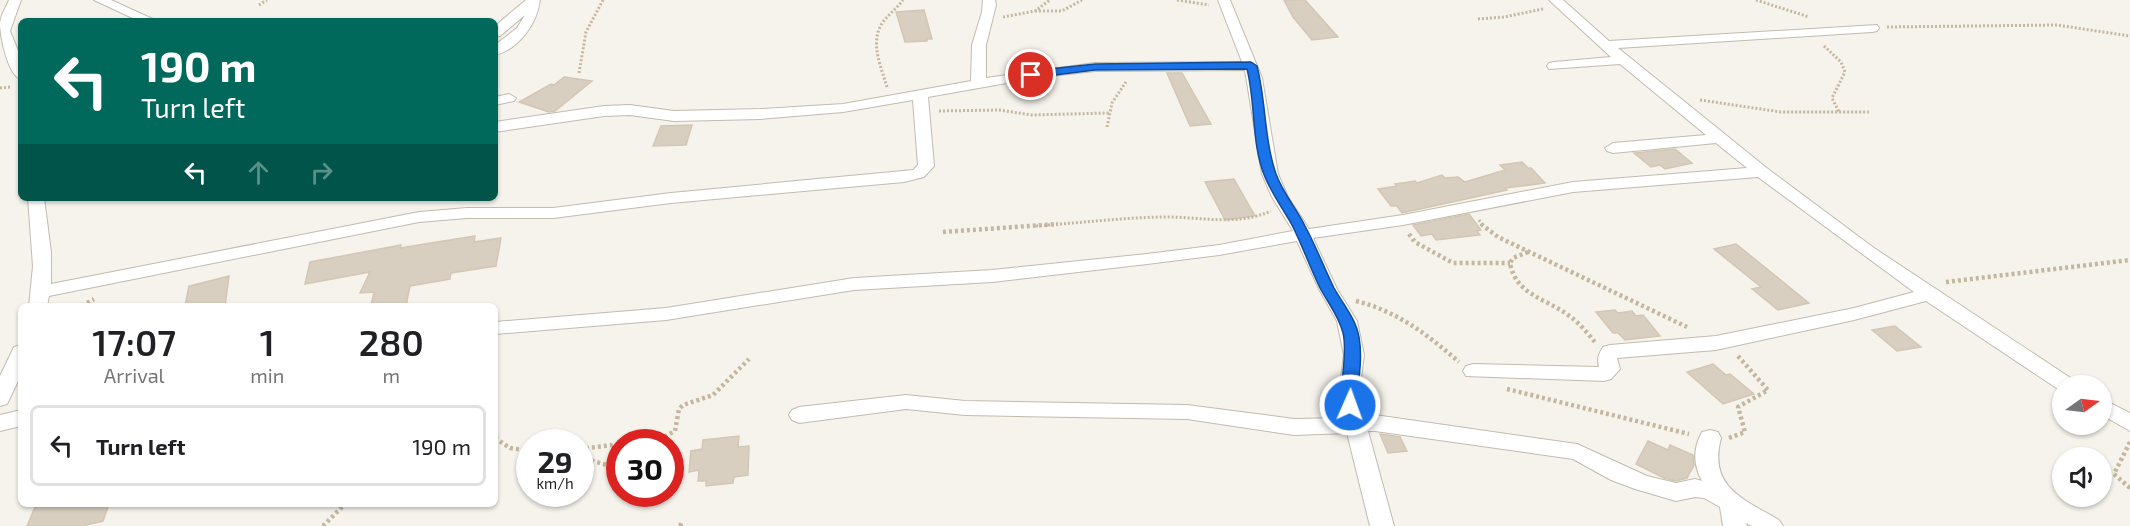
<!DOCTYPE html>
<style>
body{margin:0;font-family:"Exo 2",sans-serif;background:#f6f6f6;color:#202124;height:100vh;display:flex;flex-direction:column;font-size:22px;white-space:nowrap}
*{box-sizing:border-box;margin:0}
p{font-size:20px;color:#757577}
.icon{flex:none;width:33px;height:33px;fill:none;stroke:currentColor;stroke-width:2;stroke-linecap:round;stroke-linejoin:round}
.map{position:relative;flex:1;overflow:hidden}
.side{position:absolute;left:18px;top:303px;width:480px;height:204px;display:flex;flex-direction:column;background:#fff;border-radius:9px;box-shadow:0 2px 4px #0004}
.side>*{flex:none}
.top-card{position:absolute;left:18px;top:18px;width:480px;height:183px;border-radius:9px;box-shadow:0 2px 4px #0004;background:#00695c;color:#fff;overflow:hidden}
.needle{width:39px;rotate:76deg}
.controls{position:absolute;left:2052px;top:375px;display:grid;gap:12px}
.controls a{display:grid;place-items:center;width:60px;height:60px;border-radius:50%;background:#fff;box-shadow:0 2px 4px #0004;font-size:30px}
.speed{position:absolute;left:516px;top:429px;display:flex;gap:12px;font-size:30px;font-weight:700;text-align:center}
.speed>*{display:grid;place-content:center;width:78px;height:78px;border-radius:50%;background:#fff;box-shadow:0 2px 4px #0004;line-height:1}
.speed small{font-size:15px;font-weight:400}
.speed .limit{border:9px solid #d22;background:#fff;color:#111}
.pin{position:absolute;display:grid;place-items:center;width:51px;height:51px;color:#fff;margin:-26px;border:3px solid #fff;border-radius:50%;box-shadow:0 2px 6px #0007}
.me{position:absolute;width:66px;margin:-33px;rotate:2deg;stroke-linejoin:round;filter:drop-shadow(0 0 4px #0008)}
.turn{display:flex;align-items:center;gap:21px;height:126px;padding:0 24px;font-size:27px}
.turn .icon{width:78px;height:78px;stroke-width:2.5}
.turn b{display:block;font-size:42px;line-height:51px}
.lanes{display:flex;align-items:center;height:57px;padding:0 24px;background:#0003;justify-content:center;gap:30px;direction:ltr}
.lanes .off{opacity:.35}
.eta{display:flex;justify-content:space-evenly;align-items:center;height:102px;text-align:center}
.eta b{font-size:36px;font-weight:600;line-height:42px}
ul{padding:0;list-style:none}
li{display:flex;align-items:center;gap:18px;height:81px;margin:0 12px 9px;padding:0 12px;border:3px solid #e0e0e0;border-radius:9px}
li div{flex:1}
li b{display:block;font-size:22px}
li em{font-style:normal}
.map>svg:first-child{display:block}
.building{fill:#d8cfc1;stroke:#d3c7b4;stroke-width:1.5}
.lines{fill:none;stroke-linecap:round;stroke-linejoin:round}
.minor-casing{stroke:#c2bbae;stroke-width:2}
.path-far1{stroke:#c4b79f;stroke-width:3;stroke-dasharray:2 2;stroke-linecap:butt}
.path{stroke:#c4b79f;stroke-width:4.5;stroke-dasharray:3 3;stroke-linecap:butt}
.minor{fill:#fff;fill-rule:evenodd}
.route{fill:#1a73e8;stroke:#114b97;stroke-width:1.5}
</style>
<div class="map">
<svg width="2130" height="526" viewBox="0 0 2130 526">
<rect width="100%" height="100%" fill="#f6f3ec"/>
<path class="building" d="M1284,0H1305L1338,37L1312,40L1293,17Z
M924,10L932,39H927V41L905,42L896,12Z
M1167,73H1182L1211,124L1190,126Z
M564,77L592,81L555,111L549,112L519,102L551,84L554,85Z
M692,125L686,145L653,146L661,126Z
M1675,149L1692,163L1665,169L1660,165L1651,167L1634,153Z
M1522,162L1528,168H1531L1545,183L1505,188L1507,190L1402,213L1397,206H1391L1378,189L1397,186L1395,184L1415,181L1417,183L1442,175L1445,178L1458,177L1465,182L1505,170L1500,165Z
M1234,179L1255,216L1225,220L1205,182Z
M1469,214L1481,230L1477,231L1480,235L1436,240L1432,234L1421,236L1413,225Z
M475,236L474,242L501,238L496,266L451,273L450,279L410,286L406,306H371L374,292L360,293L370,272L305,284L310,262L401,245L400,248Z
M1736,244L1809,303L1778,310L1752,289L1761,287L1714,249Z
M229,276L225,306H185L189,286Z
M1615,310L1618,313L1632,311L1636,316L1643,315L1660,336L1625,340L1618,333H1613L1596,312Z
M1895,326L1921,347L1897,351L1872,330Z
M1713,364L1726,375L1730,374L1754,394L1723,404L1687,372Z
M1380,434L1400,437L1407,451L1388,453Z
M739,436L738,447L749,446L748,475L734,477L733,483L706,486V481H698L699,470L689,472L691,451L702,449L703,440Z
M1648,441L1668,450L1670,445L1693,455L1694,465L1687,478L1676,481L1664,478L1636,464Z
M47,504H109L103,521L82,526H27L35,507Z"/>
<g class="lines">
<g class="minor-casing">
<path id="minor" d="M9,0H21L10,31L21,58V79C8,76 0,36 0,23C1,15 6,7 9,0Z
M94,0H111L157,21H139Z
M526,0H540C537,24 519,49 495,55V45L517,28L525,15L500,36L495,37V26Z
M983,0H995L996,5L986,45V78L1095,63L1242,62L1218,0H1230L1262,78L1278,174L1288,197L1309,229L1403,215L1573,182L1747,168L1716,143L1613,153L1607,151L1605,148L1613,143L1706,135L1620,64L1549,69L1547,66L1549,63L1554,62L1611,57L1549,0H1563L1609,41L1877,25L1879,28L1877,31L1872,32L1618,48L1768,169L1874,248L2075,381L2078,386H2062L2061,391L1926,301L1854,320L1716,350L1617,358L1620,369L1611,379L1604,381L1466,376L1463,371L1466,366L1473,364L1599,367C1597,359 1598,355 1603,347L1610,345L1716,336L1854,308L1914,292L1758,177L1573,192L1403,225L1313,238L1337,289L1357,321L1364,355L1359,393L1364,416L1375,415L1577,444L1647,476L1676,483L1695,479L1702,481C1693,465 1693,448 1702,432L1710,430L1718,432L1721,438C1708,487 1743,499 1779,520L1783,526H1752L1746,523L1747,526H1723L1720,507L1704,498L1695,497L1676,501L1635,489L1611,480L1573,459L1375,431H1368L1394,526H1370L1347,433L1294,435L1187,419L965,415L906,409L799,423L792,420L789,415L792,410L799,407L906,395L965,401L1187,405L1294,419L1343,418L1339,393L1344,355L1337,321L1319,289L1297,241L1219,255L1147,264L992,282L854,290L666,320L495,334V322L666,308L854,278L992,270L1147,254L1219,245L1293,231L1272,197L1262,174L1245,70L1095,71L1041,77L928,97L934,166L924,177L904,182L671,203L553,218H467L419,222L49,296L47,306H29L33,266L28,198H44L51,252V284L419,212L467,208H553L671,193L913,170L918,165L913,100L843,112L760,119L674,121L630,115L604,116L495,132V122L604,106L630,105L674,111L760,109L843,104L971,81L972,45L982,12Z
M509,94L516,98L514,101L495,105V97Z
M21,345V375L7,404L0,406V376L14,347Z
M2102,399L2130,413V431L2102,415Z
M21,410V426L0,431V415Z"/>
</g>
<path class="path-far1" d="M1177,0L1209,5
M1756,0L1809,17
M259,5L267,0
M1035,11H1062L1082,0
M1003,17L1035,11L1050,0
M1478,19L1504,17L1543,9
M1887,27L2057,25L2130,36
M1824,46L1841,62L1845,72L1832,98L1839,112
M579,73L586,32L603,0
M887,87C881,66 869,42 883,22C889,14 897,8 903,0
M0,88L11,87
M1700,100L1781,112H1871
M939,111L999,110L1032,115L1109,113
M1107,127L1112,103L1126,82
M1479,220L1483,226
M1036,226C1078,223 1120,218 1161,217C1199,216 1235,227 1271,211"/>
<path class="path" d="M1481,224L1498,237L1687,327
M943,232L1058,224
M1409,234L1415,242L1453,263H1510
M1528,252L1513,258L1510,263C1516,295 1545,298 1568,315C1579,322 1587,333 1595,342
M1946,282L2130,260
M1356,301C1397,311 1428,335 1459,362
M82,306L94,299
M1507,389L1689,434
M495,438L510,448L530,451
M1729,438L1745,432L1738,407L1768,390L1738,356
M629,442L664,437L675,431L679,409L683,405L713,395L749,359
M2130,442L2114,474L2130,488
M580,449L620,444
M580,457L620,469
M2102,471L2114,474
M323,526L345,504
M680,526L682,522"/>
<use href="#minor" class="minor"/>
</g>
<path class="route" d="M1251,62L1257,66C1266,101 1264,139 1276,174C1283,193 1296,208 1305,226C1316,246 1324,268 1334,288C1343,304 1356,319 1359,337C1362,354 1360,370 1358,387C1357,395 1360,403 1356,409H1345C1336,394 1349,356 1343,333C1339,316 1328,303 1320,288C1310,267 1302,245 1292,225C1283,209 1272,194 1265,177C1251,144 1256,104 1247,69L1095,70L1031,78L1025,75L1031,71L1095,64Z"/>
</svg>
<div class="controls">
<a><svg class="needle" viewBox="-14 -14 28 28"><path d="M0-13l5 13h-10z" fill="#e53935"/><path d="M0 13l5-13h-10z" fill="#757577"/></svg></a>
<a><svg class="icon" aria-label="sound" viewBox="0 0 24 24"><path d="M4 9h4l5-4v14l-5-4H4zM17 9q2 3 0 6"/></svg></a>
</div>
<div class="speed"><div>29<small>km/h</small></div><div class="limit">30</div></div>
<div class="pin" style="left:1031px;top:75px;background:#d93025"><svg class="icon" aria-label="arrive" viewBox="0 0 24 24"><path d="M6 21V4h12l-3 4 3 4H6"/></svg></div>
<svg class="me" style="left:1350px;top:405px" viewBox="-20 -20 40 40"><circle r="17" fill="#1a73e8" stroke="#fff" stroke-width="3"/><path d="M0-11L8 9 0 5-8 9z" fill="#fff"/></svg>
<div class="top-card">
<div class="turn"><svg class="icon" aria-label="left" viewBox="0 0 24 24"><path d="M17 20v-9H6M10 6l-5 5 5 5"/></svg><div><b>190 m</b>Turn left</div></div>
<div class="lanes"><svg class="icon" aria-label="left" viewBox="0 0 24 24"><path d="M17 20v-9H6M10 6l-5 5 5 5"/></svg><svg class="icon off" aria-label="ahead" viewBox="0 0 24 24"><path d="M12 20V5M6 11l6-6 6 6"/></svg><svg class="icon off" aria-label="right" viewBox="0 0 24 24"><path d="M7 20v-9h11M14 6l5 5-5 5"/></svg></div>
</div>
<section class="side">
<div class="eta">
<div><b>17:07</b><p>Arrival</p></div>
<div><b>1</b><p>min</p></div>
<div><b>280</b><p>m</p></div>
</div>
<ul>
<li><svg class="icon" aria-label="left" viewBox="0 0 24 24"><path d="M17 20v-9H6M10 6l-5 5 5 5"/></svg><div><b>Turn left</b></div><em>190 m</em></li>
</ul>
</section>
</div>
